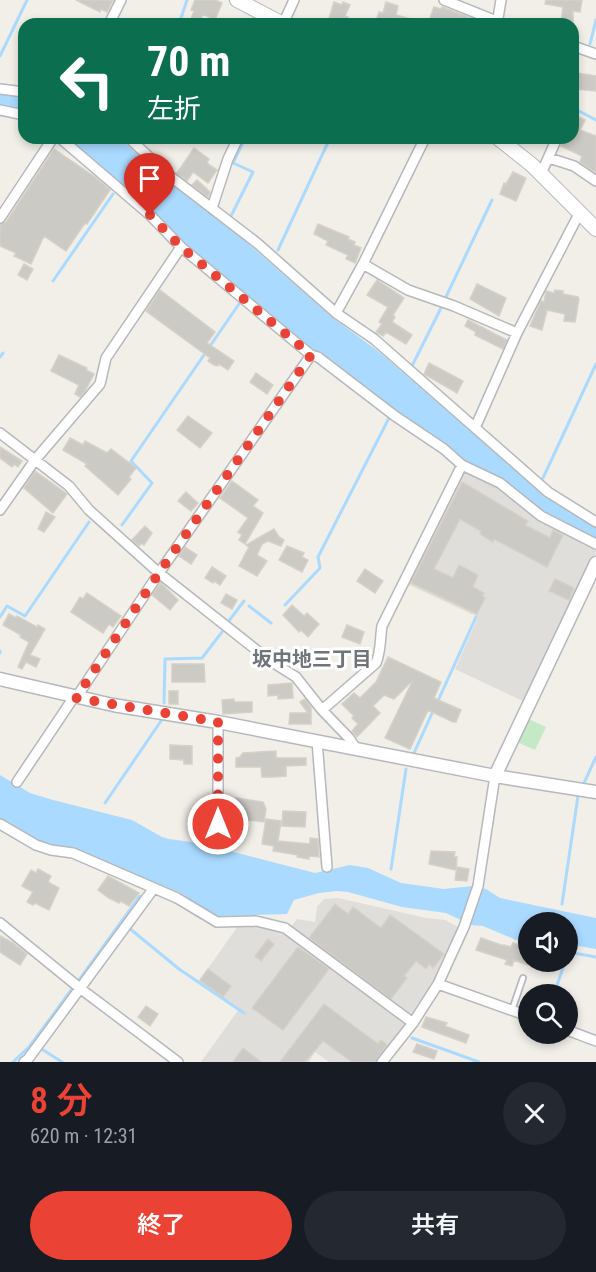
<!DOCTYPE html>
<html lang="ja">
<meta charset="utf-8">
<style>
body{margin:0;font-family:"Roboto Condensed","Noto Sans JP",sans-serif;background:#242831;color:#f1f3f6;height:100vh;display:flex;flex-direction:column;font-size:22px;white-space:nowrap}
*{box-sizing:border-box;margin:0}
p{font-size:20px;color:#9ea1a6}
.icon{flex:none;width:33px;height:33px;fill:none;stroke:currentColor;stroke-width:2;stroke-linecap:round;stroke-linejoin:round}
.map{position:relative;height:1062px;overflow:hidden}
.sheet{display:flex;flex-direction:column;background:#171b24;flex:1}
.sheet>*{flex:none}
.banner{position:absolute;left:18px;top:18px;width:561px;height:126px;border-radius:18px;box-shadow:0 3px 9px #0003;background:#0b6e4f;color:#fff;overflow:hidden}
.fabs{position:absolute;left:518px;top:912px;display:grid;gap:12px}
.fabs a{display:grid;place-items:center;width:60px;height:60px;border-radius:50%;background:#171b24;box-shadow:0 3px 9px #0003;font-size:30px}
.pin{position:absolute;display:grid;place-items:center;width:51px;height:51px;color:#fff;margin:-62px -26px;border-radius:50% 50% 50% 0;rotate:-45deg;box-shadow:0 0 6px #0007}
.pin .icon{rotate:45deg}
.me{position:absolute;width:66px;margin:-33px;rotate:0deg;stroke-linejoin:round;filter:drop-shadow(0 0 4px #0008)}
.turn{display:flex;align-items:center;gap:21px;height:126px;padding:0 30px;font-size:27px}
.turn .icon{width:78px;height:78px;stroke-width:2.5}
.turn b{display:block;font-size:42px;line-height:51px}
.round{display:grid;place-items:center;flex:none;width:63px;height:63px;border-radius:32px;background:#242831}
.head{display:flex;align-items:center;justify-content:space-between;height:102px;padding:0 30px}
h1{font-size:36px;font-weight:600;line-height:45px;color:#ea4335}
.primary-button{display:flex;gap:12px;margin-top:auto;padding:12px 30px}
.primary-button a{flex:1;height:69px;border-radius:36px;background:#ea4335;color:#fff;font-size:24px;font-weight:600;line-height:69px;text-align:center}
.primary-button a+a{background:#242831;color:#f1f3f6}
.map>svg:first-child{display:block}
.industrial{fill:#e0deda}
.green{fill:#c5e8c5}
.water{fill:#aadaff}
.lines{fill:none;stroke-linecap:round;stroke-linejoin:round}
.stream{stroke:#aadaff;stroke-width:3}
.building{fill:#cccac5;stroke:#d6d1c6;stroke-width:1.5}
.service-casing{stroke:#b5b8bc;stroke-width:8}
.minor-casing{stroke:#b5b8bc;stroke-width:12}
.tertiary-casing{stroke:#b5b8bc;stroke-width:15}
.secondary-casing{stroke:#b6babf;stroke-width:16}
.service{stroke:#fff;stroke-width:4.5}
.minor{stroke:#fff;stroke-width:9}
.tertiary{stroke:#fff;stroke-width:12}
.secondary{stroke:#fff;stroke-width:14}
.route{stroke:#ea4335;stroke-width:10;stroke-dasharray:0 18}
.labels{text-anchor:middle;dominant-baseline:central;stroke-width:6;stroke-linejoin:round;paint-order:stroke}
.neighbourhood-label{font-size:20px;font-weight:bold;fill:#70757a;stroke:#fff}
</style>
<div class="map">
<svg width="596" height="1062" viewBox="0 0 596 1062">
<rect width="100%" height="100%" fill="#f1efe8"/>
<path class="industrial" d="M463,468L507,491L530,514L596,547V552L525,702L455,669L478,617L407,584Z
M338,898L426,918L445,920L458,927L434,983L413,1017H409L291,927L297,919L315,922L317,907L324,899Z
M252,925L283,932L406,1021V1027L378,1062H329L315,1052L309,1062H201L239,1009L199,981L238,926Z"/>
<path class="green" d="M526,718L546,727L535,750L515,741Z"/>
<path class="water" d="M0,93L24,97V110L0,105Z
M67,138H119L166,179L243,239L334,319L378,351L532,485L596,526V539L537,508L503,480L471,467L453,451L384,403L282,326L226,277L195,254Z
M0,775L30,793L53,800L132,820L162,837L169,839L198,843L315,873L350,865L368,868L401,883L444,889L473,886L486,889L500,898L596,918V949L567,944V922H528V941L516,940L483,926L471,925L446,913L402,907L348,892L337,891L319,893L294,900L287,914L219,916L205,910L181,893L76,850L39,841L0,819Z"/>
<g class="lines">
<path class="stream" d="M179,24L187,0
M590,44L596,20
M0,56L27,0
M575,109L596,120
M231,216L253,172L233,163L245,138
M278,250L330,138
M53,281L113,194
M445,299L492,200
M210,346L239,304
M0,357L3,353
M412,366L441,308
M543,478L596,364
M122,525L152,483L131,461L206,352
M285,605L320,568L318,557L390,416
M249,606L271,623
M0,617L7,606L25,616L89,522
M228,622L244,601
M0,651V653
M164,703L165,659L202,658L222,632
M437,703L476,617
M414,753L434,709
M584,783L596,757
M105,803L161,721
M391,869L406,769
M562,904L578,796
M129,928L179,969L244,1013
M567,955L568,952L596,957
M79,980L140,896
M554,994L565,962
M412,1038L479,1062
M40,1048L62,1062
M13,1062L29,1047L72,989"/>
</g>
<path class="building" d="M76,0H113L107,12L101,9L100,12Z
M195,0H215L222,3L215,20L203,14L199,24H189L194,11L191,10Z
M546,0H582L580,12L573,11V24H561L563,7L545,4Z
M334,2L342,5L343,2L350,5L345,16L348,17L346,24L328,22Z
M386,2L398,6L396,15L422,22L421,24H375L379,12L383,13Z
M434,7L441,9L442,7L486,24H445L430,18Z
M577,73L596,76V91L575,89Z
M573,114L585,120L580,130L596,136V173L580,162L582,156L561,146L564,138H573Z
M194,148L209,159L207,163L217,170L208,183L193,172L187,181L177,173Z
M54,149L95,177L110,190L87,224L85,223L66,251L44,236L31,264L14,256L16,253L0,246V225L6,222Z
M513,172L526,178L516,201L500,194L504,183L506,184Z
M197,180L210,192L208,197L192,185Z
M318,224L349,237L348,239L355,242L354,245L361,248L355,263L346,259L348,255L326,245L328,241L314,234Z
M24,264L33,269L27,280L18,275Z
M377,280L404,298L393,315L395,317L392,322L412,335L406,344L386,332L383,336L376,332L382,324L379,322L388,307L367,295Z
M477,284L506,298L499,316L470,299Z
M160,290L215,332L207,343L234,361L228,370L219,364L218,366L214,365L208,361L210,358L146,311Z
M555,290L563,291V294L578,297L579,299L575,322L564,321L565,314L547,310L542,330L530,326L541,301L544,302L546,291L554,293Z
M468,320L507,340L503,349L475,335L476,332L465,326Z
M59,355L87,368L86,370L94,374L85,391L80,397L75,394L79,385L51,371Z
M429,363L463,381L457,393L424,374Z
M256,373L273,385L267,394L250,382Z
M188,416L212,433L200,448L177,430Z
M70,438L83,445L85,441L107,453L111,449L136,468L129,477L131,479L118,495L85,466L87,464L63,450Z
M0,447L22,461L18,467L14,464L12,467L0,458Z
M35,471L67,494L53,513L24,488Z
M232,481L258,500L253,506L263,513L245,544L239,540L242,535L238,532L248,518L220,498Z
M462,482L528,521L525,525L550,538L553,530L563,535L547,567L494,539L493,542L480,534L481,531L460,519L434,569L453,578L459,565L478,575L473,587L484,593L482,596L485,598L477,614L411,583Z
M186,492L198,503L191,511L178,501Z
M46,512L55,517L44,532L38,529Z
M145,526L152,533L144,545L142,543L139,546L132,540Z
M274,529L279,537L284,540L281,546L268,541L262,544L257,555L267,561L257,576L239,566L249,547L246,545Z
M287,546L304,553L302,557L308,560L302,572L279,560Z
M185,547L197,555L191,564L179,556Z
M212,567L226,576L220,585L214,581L213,583L205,578Z
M365,569L383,581L375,593L357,581Z
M555,579L574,588L569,600L549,591Z
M161,583L178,600L170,610L152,595Z
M87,593L121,616L113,627L109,624L103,633L71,612L80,597L83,599Z
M226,594L237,600L232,609L221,603Z
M292,605L304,616L307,613L319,624L308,637L301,630L299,632L283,615Z
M9,614L16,618L17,616L37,627L38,625L45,629L30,655L40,659L36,667L26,662L22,669L18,667L29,642L20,637L21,635L3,625Z
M347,625L364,632L360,644L342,637Z
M388,657L441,682L434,698L461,710L456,722H453L428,710L410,749L385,738L413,680L394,699L384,695L373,706L380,713L357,737L352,731L358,724L352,718L354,716L342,704L354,693L360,698L376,682Z
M172,664H204L205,682H172Z
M292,683L293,698L278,699V695L268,696V685Z
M169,691H178V704H169Z
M234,699V702H252V712L223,714L222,700Z
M305,699L311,707V724H289L290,713H308L300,702Z
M170,745L192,746V764H184V760L170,759Z
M276,751V758H306V765L286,766V776L275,777H262L261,767H236V758L240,757L243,753Z
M236,798L263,802L266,809L264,822L233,818Z
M283,811L306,812L305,827L282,826Z
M266,819L281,821L278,841L310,844V838L318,839L319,857L309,856V859L297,857L298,855L273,851L274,846L262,844Z
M431,851L455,852L454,857H457L456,870L429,864Z
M457,867L469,869L467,881L455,880Z
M38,869L51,876L48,882L59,888L49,910L35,903L33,905L27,902L33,892L22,886L31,870L36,873Z
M108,876L139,893L129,906L121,901L119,903L109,898L98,890Z
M335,904L348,914L353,907L381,928L390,915L444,954L433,968L429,964L426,969L416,961L404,976L407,978L391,999L309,938Z
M0,936L13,943L27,954L20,965L0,952Z
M481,938L504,946V945L511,947L513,943L519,945L518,949L528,952V965L514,960L512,966L505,964L507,960L476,950Z
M268,939L274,944L261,961L255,956Z
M298,947L329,969L283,1030L252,1008Z
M208,969L231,986L223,997L200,980Z
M324,1004L378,1044L381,1040L387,1045L375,1062H352L323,1041L305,1062H280Z
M146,1006L158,1014L150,1026L138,1017Z
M426,1017L447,1023L445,1026L469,1035L466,1043L422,1027Z
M417,1044L437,1051L434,1059L413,1052Z
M243,1048L261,1062H233Z"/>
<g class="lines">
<g class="service-casing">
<path id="service" d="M512,1010L523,978"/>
</g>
<g class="minor-casing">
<path id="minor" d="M444,0L504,24
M109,24L121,0
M283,24L294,0
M497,24L501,0
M573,46L596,54
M0,89L24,92
M0,110L24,115
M60,138L150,215L181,247L311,355L318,357L395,416L444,449L462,465L500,483L541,516L596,544
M129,138L166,173L257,243L336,313L374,339L548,492L596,522
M549,158L574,166L596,181
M541,174L557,138
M212,208L228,159L238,138
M0,218L53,138
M363,264L408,290L454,306L517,333
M336,313L363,264L425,138
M475,428L517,333L580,212
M0,433L69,486L89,510L159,573L269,660L296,677L322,710L349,738L355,747
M0,510L35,460L100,384L106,358L181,247
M76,698L159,573L311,355
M322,710L376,663C381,652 380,638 382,626L462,465
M317,741L327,867
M17,782L74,697
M0,824L36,845L51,850L73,853L177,898L217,922L256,921L285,928L413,1023
M218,844V722
M0,923L81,989L178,1062
M438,984L528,1016
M567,1030L596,1041
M24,1062L28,1059L154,888
M382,1062L413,1023L438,984L464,927L478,886L495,776"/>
</g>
<g class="tertiary-casing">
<path id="tertiary" d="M0,679L113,705L218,722L495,776L596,792
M495,776L596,563"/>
</g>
<g class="secondary-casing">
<path id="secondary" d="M237,0L283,24
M498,138L532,165L596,229"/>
</g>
<use href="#service" class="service"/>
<use href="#minor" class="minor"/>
<use href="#tertiary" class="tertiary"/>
<use href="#secondary" class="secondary"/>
</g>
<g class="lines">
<path class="route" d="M150,215L181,247L311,355L159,573L76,698L218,722V824"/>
</g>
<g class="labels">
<g class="neighbourhood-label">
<text x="312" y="659">坂中地三丁目</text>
</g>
</g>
</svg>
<div class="fabs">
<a><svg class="icon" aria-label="sound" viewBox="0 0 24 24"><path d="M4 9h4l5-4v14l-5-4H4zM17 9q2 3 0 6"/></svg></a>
<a><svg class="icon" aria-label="search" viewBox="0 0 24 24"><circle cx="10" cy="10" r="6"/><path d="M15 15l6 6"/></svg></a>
</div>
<div class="pin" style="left:150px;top:215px;background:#d93025"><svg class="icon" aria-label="arrive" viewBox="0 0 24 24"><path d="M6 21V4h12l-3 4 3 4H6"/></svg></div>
<svg class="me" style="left:218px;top:824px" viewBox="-20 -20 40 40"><circle r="17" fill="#ea4335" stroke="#fff" stroke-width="3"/><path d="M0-11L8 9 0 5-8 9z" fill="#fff"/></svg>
<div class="banner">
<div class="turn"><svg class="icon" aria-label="left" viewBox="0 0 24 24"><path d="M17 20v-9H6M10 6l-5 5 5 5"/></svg><div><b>70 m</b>左折</div></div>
</div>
</div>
<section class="sheet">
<div class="head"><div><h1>8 分</h1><p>620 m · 12:31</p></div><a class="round"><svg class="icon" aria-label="close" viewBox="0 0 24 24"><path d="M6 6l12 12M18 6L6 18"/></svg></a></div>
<div class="primary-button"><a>終了</a><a>共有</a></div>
</section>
